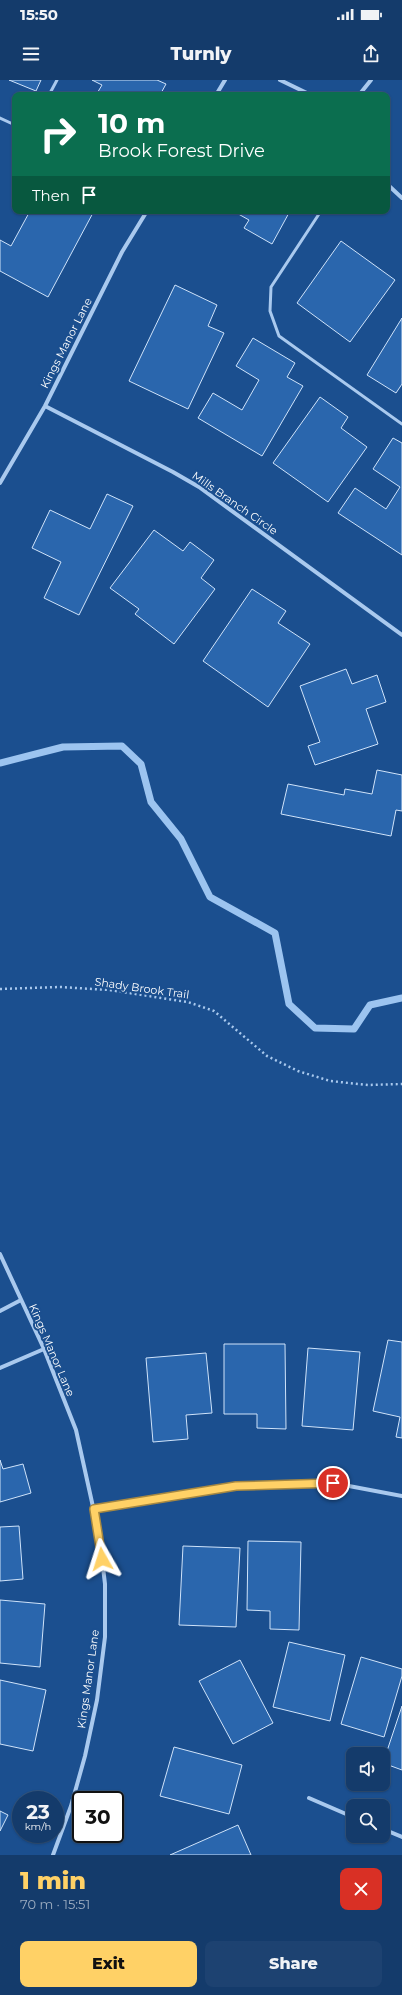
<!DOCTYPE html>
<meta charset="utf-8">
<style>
body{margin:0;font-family:Montserrat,sans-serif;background:#1d4271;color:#f1f3f6;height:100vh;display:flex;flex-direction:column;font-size:15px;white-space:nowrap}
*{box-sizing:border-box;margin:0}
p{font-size:13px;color:#9dadc1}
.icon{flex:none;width:22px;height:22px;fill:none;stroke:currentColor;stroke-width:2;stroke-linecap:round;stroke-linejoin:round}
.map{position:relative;height:1775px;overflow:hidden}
.sheet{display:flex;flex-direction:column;background:#143b6b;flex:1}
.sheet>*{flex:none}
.top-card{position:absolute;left:12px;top:12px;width:378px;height:122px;border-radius:8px;box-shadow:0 1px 3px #0004,0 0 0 1px #33557e;background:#0b6e4f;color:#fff;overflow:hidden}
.controls{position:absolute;left:346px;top:1667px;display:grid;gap:8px}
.controls a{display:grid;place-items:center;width:44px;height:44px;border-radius:8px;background:#143b6b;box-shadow:0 1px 3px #0004,0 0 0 1px #33557e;font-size:20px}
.speed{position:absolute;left:12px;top:1711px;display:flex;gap:8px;font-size:20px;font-weight:700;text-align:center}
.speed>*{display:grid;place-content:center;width:52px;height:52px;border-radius:50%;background:#143b6b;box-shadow:0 1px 3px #0004,0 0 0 1px #33557e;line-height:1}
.speed small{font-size:10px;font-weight:400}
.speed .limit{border:2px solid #111;border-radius:6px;background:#fff;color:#111}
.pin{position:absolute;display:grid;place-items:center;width:34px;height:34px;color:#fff;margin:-17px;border:2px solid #fff;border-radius:50%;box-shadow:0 1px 4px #0007}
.me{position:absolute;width:44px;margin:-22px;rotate:354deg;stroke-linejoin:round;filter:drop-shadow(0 0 3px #0008)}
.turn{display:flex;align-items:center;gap:14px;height:84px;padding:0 20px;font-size:18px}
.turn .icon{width:52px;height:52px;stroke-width:2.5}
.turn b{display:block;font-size:28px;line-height:34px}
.then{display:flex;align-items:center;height:38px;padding:0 20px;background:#0003;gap:8px;font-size:15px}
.round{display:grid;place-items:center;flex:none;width:42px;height:42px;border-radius:8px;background:#1d4271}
.overview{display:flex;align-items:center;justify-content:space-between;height:68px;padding:0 20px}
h1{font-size:24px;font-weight:800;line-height:30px;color:#ffd166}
.primary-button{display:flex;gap:8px;margin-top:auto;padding:8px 20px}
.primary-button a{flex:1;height:46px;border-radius:8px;background:#ffd166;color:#111;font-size:16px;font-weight:800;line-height:46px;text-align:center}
.primary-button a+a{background:#1d4271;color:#f1f3f6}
.status{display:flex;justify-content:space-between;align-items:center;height:28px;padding:0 20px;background:#143b6b;direction:ltr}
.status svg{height:11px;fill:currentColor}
header{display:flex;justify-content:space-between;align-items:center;height:52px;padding:0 20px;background:#143b6b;font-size:18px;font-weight:800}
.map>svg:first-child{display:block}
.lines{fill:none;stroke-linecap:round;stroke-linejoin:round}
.stream{stroke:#9cc4f0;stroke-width:7}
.building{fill:#2a66ad;stroke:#cfe3fa}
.path{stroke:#a9c9ee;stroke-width:2.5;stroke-dasharray:2 3;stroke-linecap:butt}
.service{stroke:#a9c9ee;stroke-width:3}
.minor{stroke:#a9c9ee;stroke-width:4}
.route-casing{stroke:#a68842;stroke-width:10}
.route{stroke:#ffd166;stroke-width:7}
.labels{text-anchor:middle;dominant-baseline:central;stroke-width:4;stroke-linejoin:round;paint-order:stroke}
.street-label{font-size:11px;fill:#fff;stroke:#1b4f8f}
</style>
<div class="status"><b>15:50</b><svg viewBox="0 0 49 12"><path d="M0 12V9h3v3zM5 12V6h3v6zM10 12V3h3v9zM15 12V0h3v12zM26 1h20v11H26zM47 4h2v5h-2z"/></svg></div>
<header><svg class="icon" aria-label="menu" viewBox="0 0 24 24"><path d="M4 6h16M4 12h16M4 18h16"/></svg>Turnly<svg class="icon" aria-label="share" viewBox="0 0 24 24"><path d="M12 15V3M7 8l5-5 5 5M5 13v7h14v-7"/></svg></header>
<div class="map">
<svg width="402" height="1775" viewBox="0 0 402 1775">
<rect width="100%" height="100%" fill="#1b4f8f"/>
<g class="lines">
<path class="stream" d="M0,683L63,667L122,666L141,684L151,722L181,759L210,817L275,853L289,924L315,948L354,949L370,925L402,918"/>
</g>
<path class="building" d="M9,0H41L36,11Z
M92,0H157L166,4L160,15H96L102,5Z
M30,131H94L48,217L0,191V160L11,166Z
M233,131H290L272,164L244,148L249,140Z
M341,161L395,200L350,262L297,223Z
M175,205L217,225L208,246L224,253L188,329L129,301Z
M402,238V304L396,313L367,295Z
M253,258L295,283L287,297L303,306L262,376L198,338L213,313L242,330L259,300L236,286Z
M320,317L348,337L341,348L367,367L328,422L273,383Z
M393,358L402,363V475L338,433L355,408L386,429L400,407L373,389Z
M107,414L133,426L79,535L44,518L61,482L32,468L50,430L90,449Z
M154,450L183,471L190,462L214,480L201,498L215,509L174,564L135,534L139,529L110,508Z
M252,509L286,531L278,543L310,564L268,627L203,581Z
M346,589L352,604L377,595L386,622L366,629L378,664L315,685L308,666L320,662L300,606Z
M377,690L402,695V731L396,730L391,756L281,734L288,704L344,715L345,709L372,714Z
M388,1260L402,1262V1358L396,1357L400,1337L373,1331Z
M224,1264H285L286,1349L257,1348V1334H224Z
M308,1268L360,1272L353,1350L302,1346Z
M206,1273L212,1333L186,1335L188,1359L153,1362L146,1278Z
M0,1380L3,1389L23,1384L31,1413L0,1422Z
M19,1446L23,1499L0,1501V1447Z
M248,1461L301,1462L299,1550L270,1549V1531L247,1530Z
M183,1466L240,1468L236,1547L179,1545Z
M0,1520L45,1524L40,1587L0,1583Z
M289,1562L345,1575L330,1641L273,1627Z
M361,1577L402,1589V1596L384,1657L341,1644Z
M240,1580L273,1643L233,1664L199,1601Z
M0,1600L46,1610L33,1671L0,1664Z
M402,1626V1690L383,1683Z
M174,1667L242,1685L229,1734L160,1716Z
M0,1731L8,1735L0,1751Z
M238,1745L251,1775H170Z"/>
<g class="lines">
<path class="path" d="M0,909L60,907L109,910L188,922L214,931L267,976L298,991L330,1001L368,1005L402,1004"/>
<path class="service" d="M49,15L57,0
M0,38L15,45
M325,131L319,134L271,207L270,231L279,256L402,344"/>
<path class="minor" d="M280,0L311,15
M216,15L225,0
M359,15L371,0
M387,104L402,118
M45,326L173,392L199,407L402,555
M0,403L45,326L122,172L147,131
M0,1174L44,1269L76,1350L99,1454L105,1504V1557L97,1620L85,1676L71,1726L53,1775
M0,1231L21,1220
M0,1288L44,1269
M94,1429L236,1406L333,1403L402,1416
M309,1718L353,1737
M383,1749L402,1757"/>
</g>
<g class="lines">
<g class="route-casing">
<path id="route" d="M102,1479L94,1429L236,1406L333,1403"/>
</g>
<use href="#route" class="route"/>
</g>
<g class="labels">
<g class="street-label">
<text transform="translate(66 263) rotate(-63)">Kings Manor Lane</text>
<text transform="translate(235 423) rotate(35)">Mills Branch Circle</text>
<text transform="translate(142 908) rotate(8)">Shady Brook Trail</text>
<text transform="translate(52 1270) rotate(67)">Kings Manor Lane</text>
<text transform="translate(88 1599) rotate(-82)">Kings Manor Lane</text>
</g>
</g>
</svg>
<div class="controls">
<a><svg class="icon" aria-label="sound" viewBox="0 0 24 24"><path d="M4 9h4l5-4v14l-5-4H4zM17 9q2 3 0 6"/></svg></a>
<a><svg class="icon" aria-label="search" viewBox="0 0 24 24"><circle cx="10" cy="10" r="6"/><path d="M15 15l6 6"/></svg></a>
</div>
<div class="speed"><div>23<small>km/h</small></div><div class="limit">30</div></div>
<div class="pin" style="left:333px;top:1403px;background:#d93025"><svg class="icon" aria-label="arrive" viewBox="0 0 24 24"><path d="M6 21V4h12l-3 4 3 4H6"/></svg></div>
<svg class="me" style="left:102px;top:1479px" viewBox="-20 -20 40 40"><path d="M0-17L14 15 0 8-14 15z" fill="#ffd166" stroke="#fff" stroke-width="4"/></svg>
<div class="top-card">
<div class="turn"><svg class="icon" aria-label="right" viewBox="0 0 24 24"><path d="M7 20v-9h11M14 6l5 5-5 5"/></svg><div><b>10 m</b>Brook Forest Drive</div></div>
<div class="then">Then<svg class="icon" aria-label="arrive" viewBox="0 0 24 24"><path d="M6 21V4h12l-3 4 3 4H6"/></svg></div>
</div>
</div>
<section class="sheet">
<div class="overview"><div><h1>1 min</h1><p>70 m · 15:51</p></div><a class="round" style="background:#d93025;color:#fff"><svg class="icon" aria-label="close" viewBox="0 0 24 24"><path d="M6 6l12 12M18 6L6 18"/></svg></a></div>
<div class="primary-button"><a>Exit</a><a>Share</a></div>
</section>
